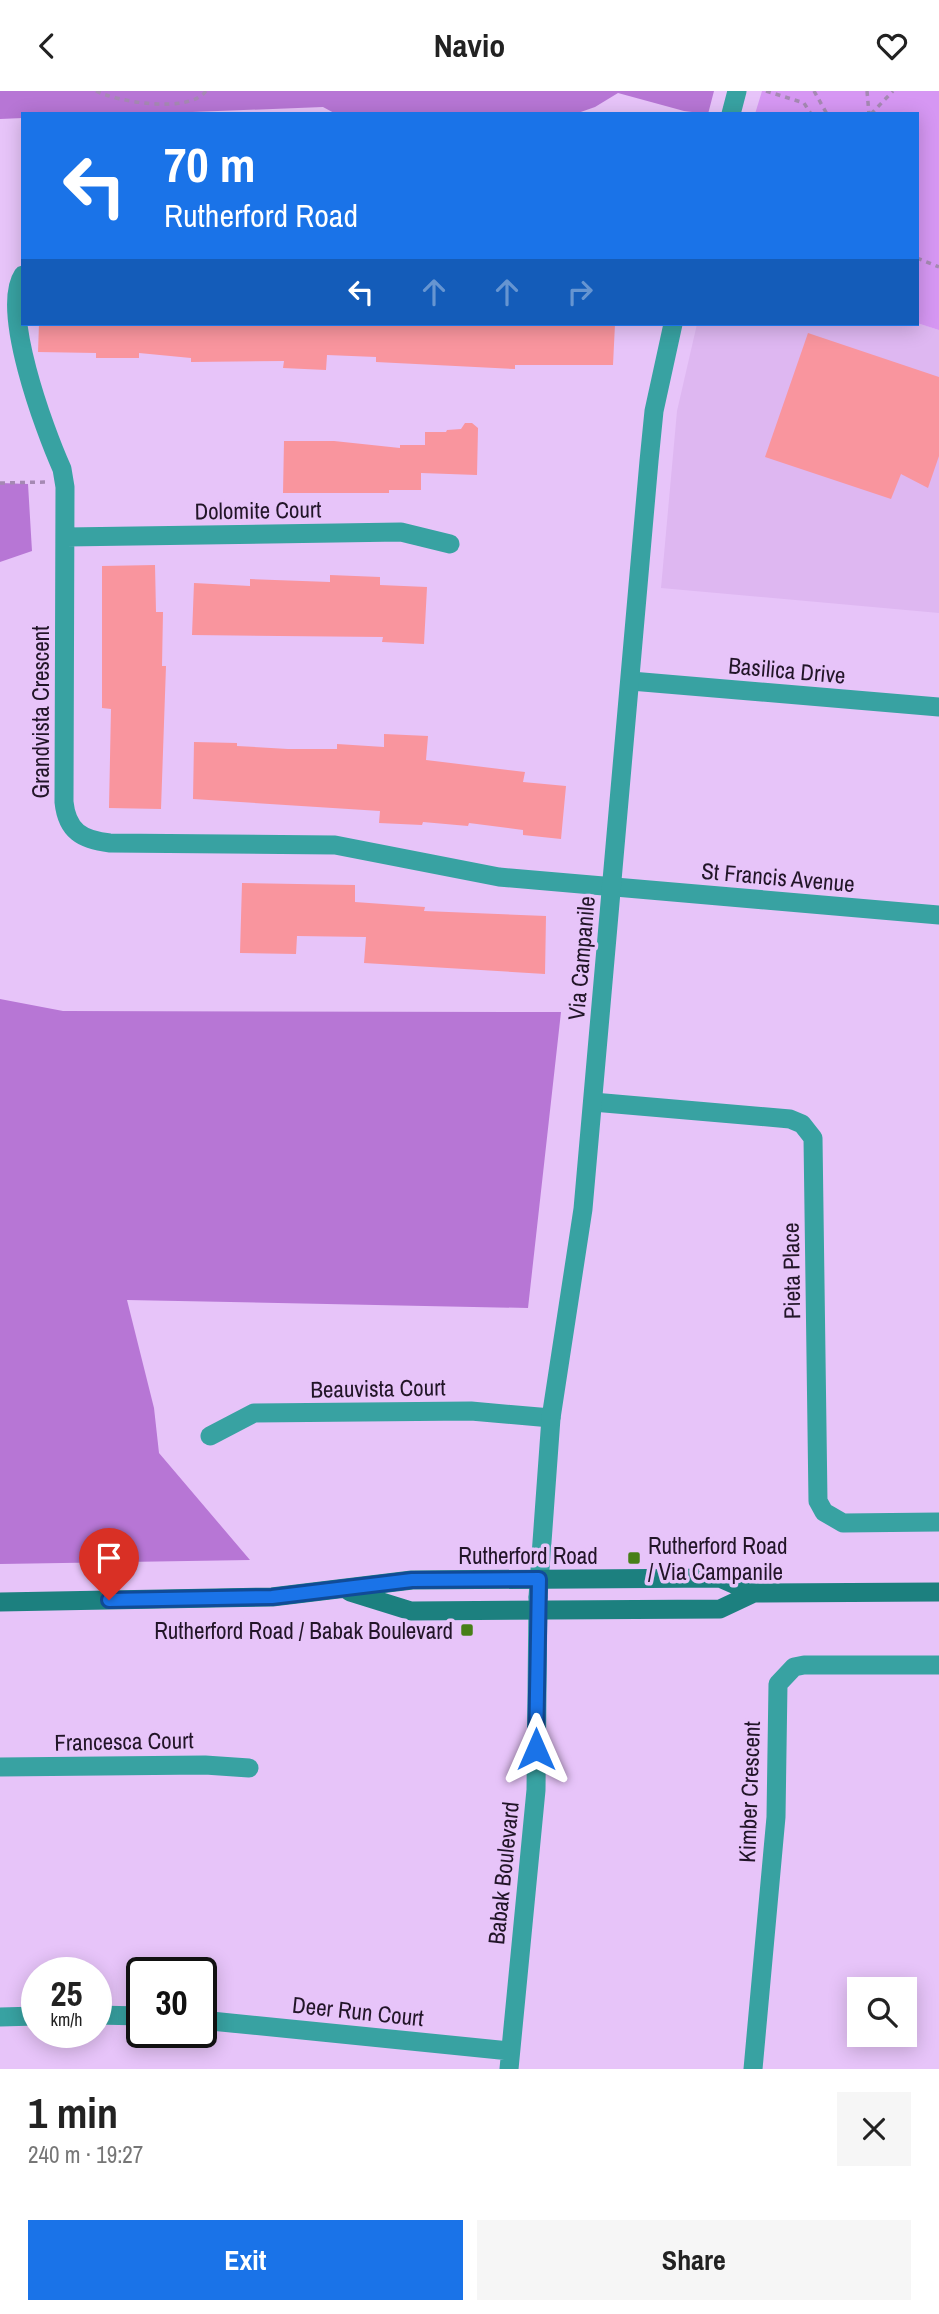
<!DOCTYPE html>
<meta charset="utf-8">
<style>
body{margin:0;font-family:"Archivo Narrow",sans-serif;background:#f6f6f6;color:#222;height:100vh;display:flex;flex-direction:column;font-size:26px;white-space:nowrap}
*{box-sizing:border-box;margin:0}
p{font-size:23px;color:#767676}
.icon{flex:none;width:38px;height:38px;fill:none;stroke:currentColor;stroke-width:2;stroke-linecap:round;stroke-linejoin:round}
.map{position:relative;height:1978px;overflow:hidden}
.sheet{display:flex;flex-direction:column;background:#fff;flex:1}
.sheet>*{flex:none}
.guide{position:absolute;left:21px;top:21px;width:898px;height:214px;border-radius:0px;box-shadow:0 4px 18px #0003;background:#1a73e8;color:#fff;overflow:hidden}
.fabs{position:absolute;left:847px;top:1886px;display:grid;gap:14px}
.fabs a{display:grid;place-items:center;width:70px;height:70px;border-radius:0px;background:#fff;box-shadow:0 4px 18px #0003;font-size:35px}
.speed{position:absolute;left:21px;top:1866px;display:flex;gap:14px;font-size:35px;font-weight:700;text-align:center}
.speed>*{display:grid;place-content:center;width:91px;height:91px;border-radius:50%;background:#fff;box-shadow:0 4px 18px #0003;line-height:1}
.speed small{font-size:18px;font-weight:400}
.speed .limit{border:4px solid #111;border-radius:10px;background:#fff;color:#111}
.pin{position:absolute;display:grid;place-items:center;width:60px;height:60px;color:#fff;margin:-72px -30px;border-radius:50% 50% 50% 0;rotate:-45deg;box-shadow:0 0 7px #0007}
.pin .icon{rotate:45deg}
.me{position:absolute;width:77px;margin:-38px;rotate:0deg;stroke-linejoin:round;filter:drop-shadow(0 0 5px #0008)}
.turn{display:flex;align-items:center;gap:24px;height:147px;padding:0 28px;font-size:32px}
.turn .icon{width:91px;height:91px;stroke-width:2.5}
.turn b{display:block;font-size:49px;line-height:60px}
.lanes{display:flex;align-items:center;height:66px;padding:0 28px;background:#0003;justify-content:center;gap:35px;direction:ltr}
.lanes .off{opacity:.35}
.round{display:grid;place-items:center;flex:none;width:74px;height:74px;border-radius:0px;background:#f6f6f6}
.headline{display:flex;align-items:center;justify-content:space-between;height:119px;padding:0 28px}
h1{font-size:42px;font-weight:800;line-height:52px}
.cta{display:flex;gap:14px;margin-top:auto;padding:14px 28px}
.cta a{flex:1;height:80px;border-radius:0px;background:#1a73e8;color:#fff;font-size:28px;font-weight:800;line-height:80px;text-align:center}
.cta a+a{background:#f6f6f6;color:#222}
header{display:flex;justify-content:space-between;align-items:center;height:91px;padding:0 28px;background:#fff;font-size:32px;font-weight:800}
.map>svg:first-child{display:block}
.built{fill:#deb7f1}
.green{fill:#d697f3}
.forest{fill:#b776d5}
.building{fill:#f9959e}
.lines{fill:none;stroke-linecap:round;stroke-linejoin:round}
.path{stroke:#a589b3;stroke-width:3.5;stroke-dasharray:5 5;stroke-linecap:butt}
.minor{stroke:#38a2a2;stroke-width:19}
.tertiary{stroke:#38a2a2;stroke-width:19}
.secondary{stroke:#1c807f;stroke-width:19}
.route-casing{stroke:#114b97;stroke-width:18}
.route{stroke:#1a73e8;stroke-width:12}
.poi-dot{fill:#477f17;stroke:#e7c4f9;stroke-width:2.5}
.labels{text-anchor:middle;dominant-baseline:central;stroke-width:7;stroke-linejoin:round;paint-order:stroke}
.street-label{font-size:23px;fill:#221528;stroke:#e7c4f9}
.poi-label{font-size:23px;fill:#221528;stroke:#e7c4f9;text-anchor:start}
</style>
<header><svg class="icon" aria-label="back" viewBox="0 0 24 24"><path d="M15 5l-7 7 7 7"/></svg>Navio<svg class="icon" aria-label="heart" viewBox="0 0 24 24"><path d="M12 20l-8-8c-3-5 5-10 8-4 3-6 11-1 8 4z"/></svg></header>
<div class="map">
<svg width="939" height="1978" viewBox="0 0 939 1978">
<rect width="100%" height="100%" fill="#e7c4f9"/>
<path class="built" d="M917,232L939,239V522L661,497L677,320L697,233Z"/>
<path class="green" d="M762,0H939V239L917,232V23H755Z"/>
<path class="forest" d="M0,0H714L708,23L684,20L618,2L595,16L575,23H336L323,16L142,23H23V27L0,28Z
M0,392L28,393L32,460L0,471Z
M0,908L63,920L561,921L528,1217L127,1209L154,1317L159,1362L250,1469L0,1473Z"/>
<path class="building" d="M39,233H615L613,274H515V278L376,271V266L327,264L326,279L283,277L284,270L191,271V267L139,262V267H96V262L38,261Z
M808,242L939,286V365L928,397L901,383L891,408L765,366Z
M465,332H472L478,337L477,384L421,382V399H389V402H283L284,350H334L400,357V354H425V341H446L447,339L461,338Z
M155,474L156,521H163L162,575H166L161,718L109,717L111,618L102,617V475Z
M330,484L380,486V494L427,496L424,553L382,551L383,546L192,544L194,492L250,495V488L330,491Z
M384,643L428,645L426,669L525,681L523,691L566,695L561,748L523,744V739L469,732L468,735L423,731L422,734L379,732L380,720L193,708L194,651L237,652V655L288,658H337V653L384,656Z
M242,792L355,794V811L425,816L424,820L546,825L545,883L364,872L366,846L297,845L296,863L240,862Z"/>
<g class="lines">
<path class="path" d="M96,0C118,11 189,23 206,0
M766,0L804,12L811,23
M814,0L827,23
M867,0L869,23
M871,23L893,0
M917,167L939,176
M0,392L47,391"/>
<path class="minor" d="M23,184C0,218 44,338 62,378L65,396L64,711C67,740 82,749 110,752L335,754L499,786L939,824
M66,446L401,441L450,453
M631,590L939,616
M593,1011L790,1028L802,1033L813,1047L818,1410L824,1421L843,1432L939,1431
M210,1345L254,1322L471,1320L551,1327
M0,1676L205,1674L249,1677
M96,1924L142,1925
M0,1926L37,1925
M201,1929L510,1960
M509,1978L536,1699L538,1506
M753,1978L776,1726L778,1593L794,1576L804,1574H939"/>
<path class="tertiary" d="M731,23L737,0
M538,1506L551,1327L583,1118L649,370L654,320L673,233"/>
<path class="secondary" d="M350,1501L411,1520L720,1518L754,1502L939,1501
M0,1511L272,1506L412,1489L720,1487L754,1502"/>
</g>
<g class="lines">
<g class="route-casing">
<path id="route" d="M109,1509L272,1506L412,1489L539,1488L536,1658"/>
</g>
<use href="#route" class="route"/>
</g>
<g class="poi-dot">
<rect x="627" y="1460" width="14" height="14" rx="3.5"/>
<rect x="460" y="1532" width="14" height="14" rx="3.5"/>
</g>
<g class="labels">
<g class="street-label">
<text transform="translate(258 419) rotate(-1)">Dolomite Court</text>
<text transform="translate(787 579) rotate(5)">Basilica Drive</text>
<text transform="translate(40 621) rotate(-90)">Grandvista Crescent</text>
<text transform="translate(778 786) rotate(5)">St Francis Avenue</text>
<text transform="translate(581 867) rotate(-85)">Via Campanile</text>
<text transform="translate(791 1180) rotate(-91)">Pieta Place</text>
<text transform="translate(378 1297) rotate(-1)">Beauvista Court</text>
<text x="528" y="1464">Rutherford Road</text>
<text transform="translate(124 1650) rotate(-1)">Francesca Court</text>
<text transform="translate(749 1701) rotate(-88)">Kimber Crescent</text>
<text transform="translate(503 1782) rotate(-84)">Babak Boulevard</text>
<text transform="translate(358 1920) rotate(6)">Deer Run Court</text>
</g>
<g class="poi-label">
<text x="648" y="1454">Rutherford Road<tspan x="648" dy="26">/ Via Campanile</tspan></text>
<text x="453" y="1539" text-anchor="end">Rutherford Road / Babak Boulevard</text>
</g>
</g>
</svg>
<div class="fabs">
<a><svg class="icon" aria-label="search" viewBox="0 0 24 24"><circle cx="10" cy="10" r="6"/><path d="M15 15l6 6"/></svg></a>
</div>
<div class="speed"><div>25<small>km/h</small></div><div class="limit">30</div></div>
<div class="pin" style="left:109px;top:1509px;background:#d93025"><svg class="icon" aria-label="arrive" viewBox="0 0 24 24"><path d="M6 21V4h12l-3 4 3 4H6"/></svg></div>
<svg class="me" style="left:536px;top:1658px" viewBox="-20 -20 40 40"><path d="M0-17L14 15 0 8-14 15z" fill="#1a73e8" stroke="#fff" stroke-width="4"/></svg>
<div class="guide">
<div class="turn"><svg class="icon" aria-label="left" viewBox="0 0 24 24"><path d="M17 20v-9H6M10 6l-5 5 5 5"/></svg><div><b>70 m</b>Rutherford Road</div></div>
<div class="lanes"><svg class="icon" aria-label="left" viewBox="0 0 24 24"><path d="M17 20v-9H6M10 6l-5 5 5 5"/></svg><svg class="icon off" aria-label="ahead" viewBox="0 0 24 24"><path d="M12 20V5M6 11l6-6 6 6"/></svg><svg class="icon off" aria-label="ahead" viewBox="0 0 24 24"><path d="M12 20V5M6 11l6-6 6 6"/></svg><svg class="icon off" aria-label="right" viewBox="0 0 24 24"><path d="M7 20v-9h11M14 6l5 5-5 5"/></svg></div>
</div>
</div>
<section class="sheet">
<div class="headline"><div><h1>1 min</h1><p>240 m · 19:27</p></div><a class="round"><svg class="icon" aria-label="close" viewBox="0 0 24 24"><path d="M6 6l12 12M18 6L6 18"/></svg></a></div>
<div class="cta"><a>Exit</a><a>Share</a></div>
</section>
